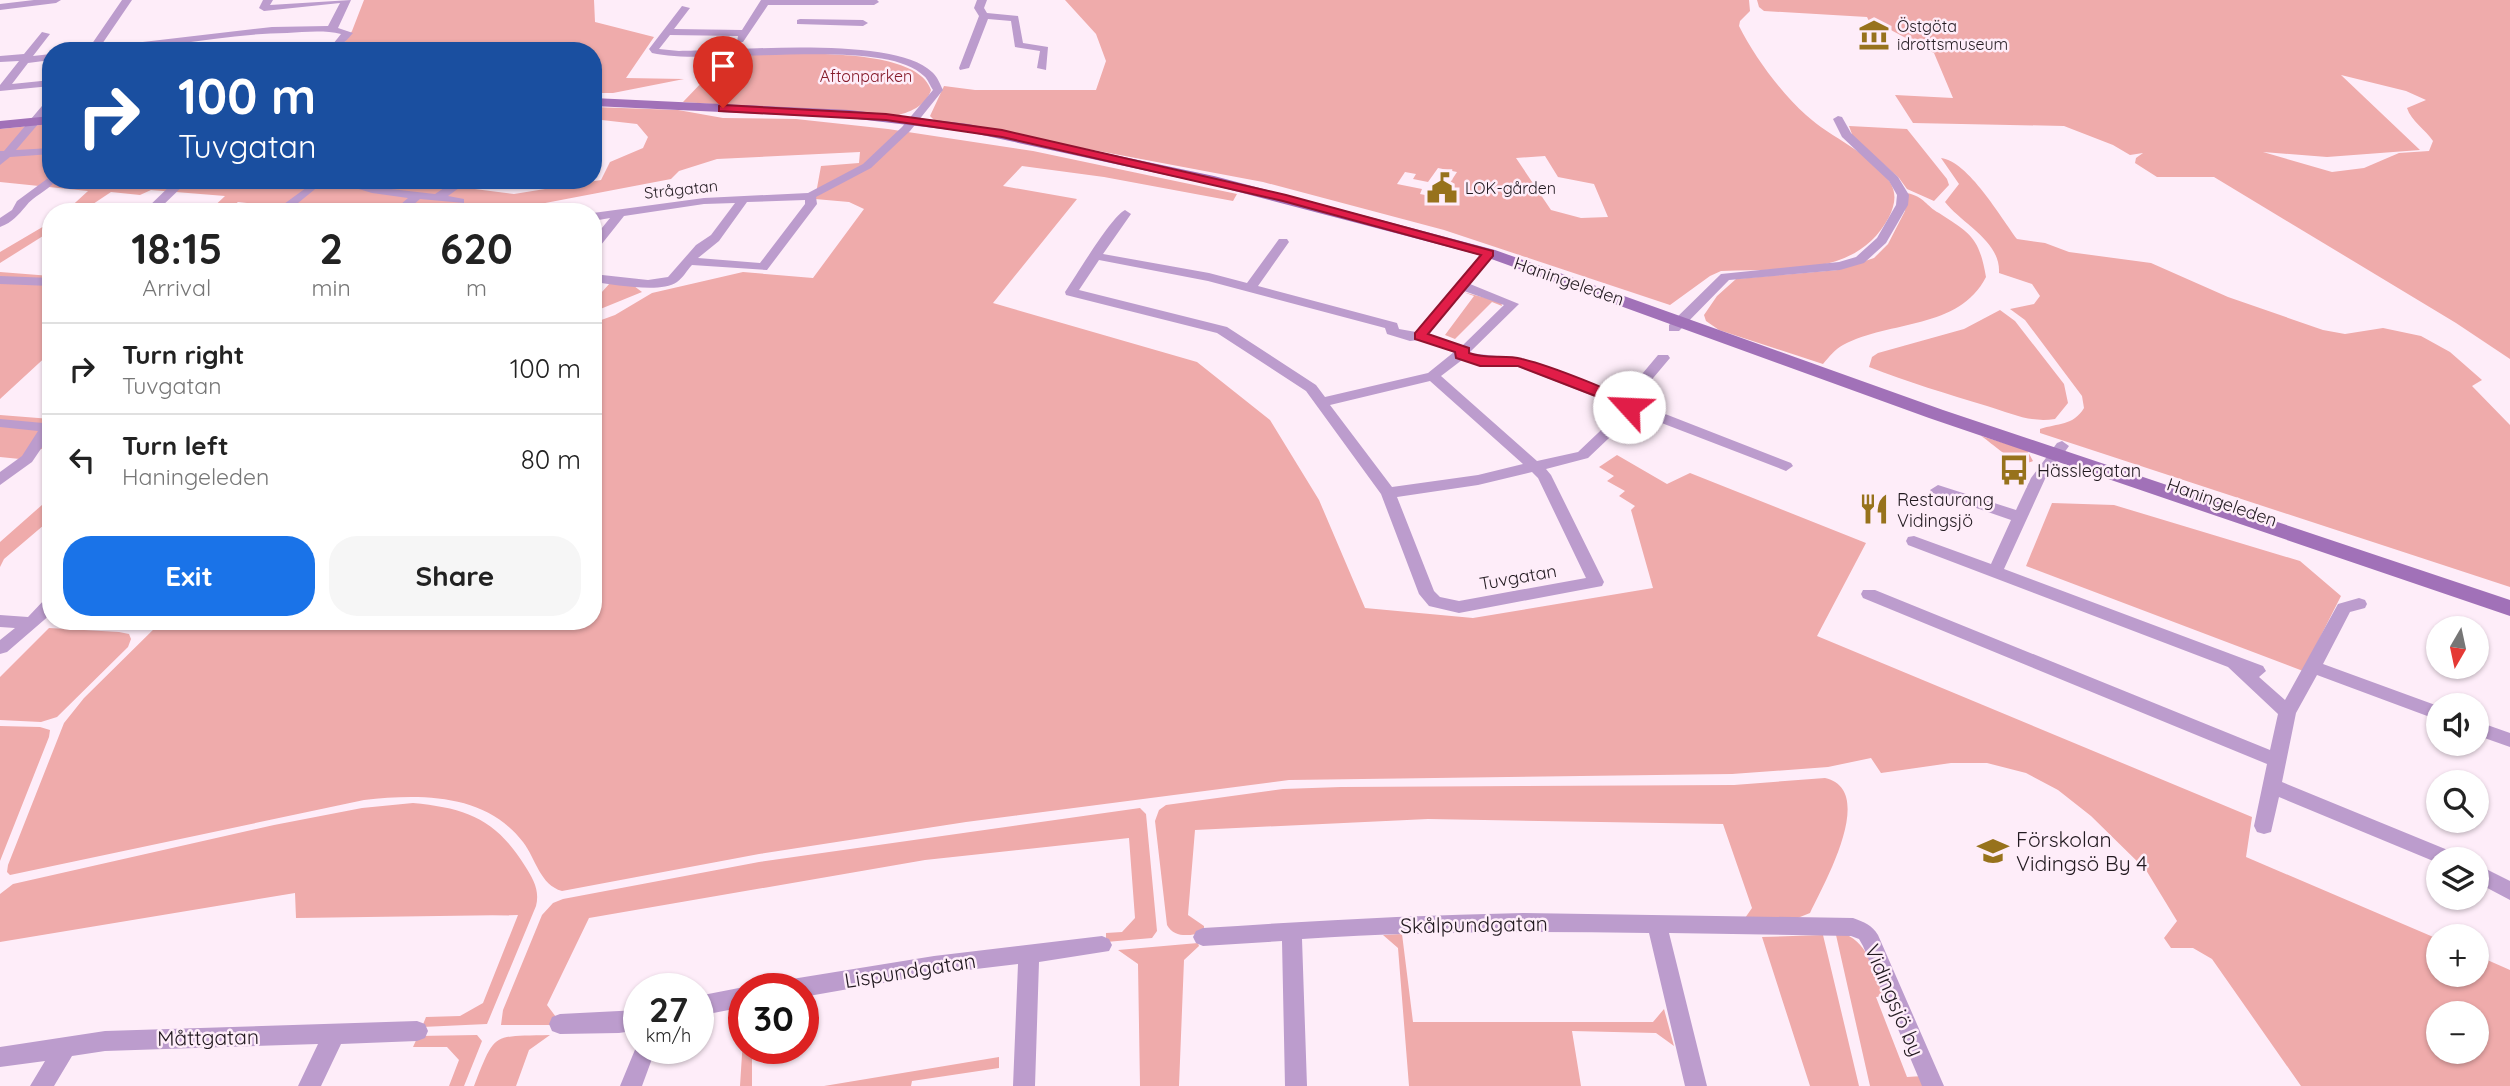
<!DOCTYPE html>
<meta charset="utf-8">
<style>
body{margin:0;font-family:Quicksand,sans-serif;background:#f6f6f6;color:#222;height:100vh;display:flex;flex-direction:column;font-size:26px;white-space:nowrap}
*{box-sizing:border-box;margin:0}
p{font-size:23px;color:#767676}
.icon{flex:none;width:38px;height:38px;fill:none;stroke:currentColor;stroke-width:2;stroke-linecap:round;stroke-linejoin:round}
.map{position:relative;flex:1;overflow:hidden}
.details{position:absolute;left:42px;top:203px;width:560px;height:427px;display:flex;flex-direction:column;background:#fff;border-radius:28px;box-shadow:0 2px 5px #0004}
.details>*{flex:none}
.banner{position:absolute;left:42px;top:42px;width:560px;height:147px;border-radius:28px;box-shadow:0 2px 5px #0004;background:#1a4fa0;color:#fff;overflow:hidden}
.needle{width:46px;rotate:189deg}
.controls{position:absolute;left:2426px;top:616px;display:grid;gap:14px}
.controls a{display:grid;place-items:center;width:63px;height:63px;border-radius:50%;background:#fff;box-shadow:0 2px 5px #0004;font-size:35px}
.speed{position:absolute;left:623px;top:973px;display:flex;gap:14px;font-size:35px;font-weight:700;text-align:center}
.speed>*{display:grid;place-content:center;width:91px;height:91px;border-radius:50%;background:#fff;box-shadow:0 2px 5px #0004;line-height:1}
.speed small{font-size:18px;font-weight:400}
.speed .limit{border:10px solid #d22;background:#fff;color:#111}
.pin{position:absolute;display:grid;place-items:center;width:60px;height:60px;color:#fff;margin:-72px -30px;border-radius:50% 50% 50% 0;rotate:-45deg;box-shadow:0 0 7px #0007}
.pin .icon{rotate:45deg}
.me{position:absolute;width:77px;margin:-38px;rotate:295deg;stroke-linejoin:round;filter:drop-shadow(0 0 5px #0008)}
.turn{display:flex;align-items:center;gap:24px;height:147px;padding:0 21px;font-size:32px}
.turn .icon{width:91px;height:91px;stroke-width:2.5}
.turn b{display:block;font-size:49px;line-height:60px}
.eta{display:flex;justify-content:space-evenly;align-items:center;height:119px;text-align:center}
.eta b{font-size:42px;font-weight:800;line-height:49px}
.primary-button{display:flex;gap:14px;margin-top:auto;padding:14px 21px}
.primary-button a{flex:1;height:80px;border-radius:28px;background:#1a73e8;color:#fff;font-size:28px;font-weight:800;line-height:80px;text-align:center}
.primary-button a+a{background:#f6f6f6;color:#222}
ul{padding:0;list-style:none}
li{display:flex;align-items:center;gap:21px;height:91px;padding:0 21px;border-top:2px solid #e0e0e0}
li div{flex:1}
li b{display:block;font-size:26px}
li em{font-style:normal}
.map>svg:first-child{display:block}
.green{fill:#efabab;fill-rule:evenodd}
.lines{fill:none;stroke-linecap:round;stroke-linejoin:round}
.street{fill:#bc9ccd;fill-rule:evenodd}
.secondary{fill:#a171b8;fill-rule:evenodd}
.route{fill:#e11d48;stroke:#92132f;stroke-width:2}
.labels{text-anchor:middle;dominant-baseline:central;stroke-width:5;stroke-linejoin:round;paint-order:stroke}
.far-poi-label{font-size:16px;fill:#221a20;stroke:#feedf9;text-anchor:start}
.far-park-label{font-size:16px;fill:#851a29;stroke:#feedf9}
.far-street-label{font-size:16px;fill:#221a20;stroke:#feedf9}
.street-label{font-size:18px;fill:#221a20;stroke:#feedf9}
.poi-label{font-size:18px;fill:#221a20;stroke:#feedf9;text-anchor:start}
.near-poi-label{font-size:21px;fill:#221a20;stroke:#feedf9;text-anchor:start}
.near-street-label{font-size:21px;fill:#221a20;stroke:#feedf9}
</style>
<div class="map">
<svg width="2510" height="1086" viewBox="0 0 2510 1086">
<rect width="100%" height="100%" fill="#feedf9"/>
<path class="green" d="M364,0H594L595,22L654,37L626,78L684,79L613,93H593V51H319L342,46L352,31Z
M1065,0H1749L1750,11L1740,21L1739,26C1754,56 1781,93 1806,115C1832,139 1869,151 1890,182C1897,194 1895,205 1889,217C1856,280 1781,267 1721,271L1710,276L1670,305L1444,230L1263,182L934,120L930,116L944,86L975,90H1096L1106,61L1096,34ZM1545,156L1558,177L1594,184L1608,217L1581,218L1551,210L1516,158ZM1438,168L1457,172L1440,198L1420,194L1422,189L1397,184L1405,172L1416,174L1413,179L1428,182Z
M1757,0H2510V359L2456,323L2214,177H2157L2135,163L2136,158L2143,153L2130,155L2113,145L2064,126L1913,123L1895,95L1953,98L1934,53L1889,29L1872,27L1867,17L1764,11L1759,7ZM2341,75L2406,91L2426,100L2407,108C2411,121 2426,130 2433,141L2429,151L2399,153L2364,168L2332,172L2263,152L2327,157L2420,150Z
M727,56C769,55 916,42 931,90C926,106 909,113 894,116L683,102Z
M593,107L678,110L723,118L796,119L888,129L1033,151L1237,194L1233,201L1104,177L1022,166L1003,186L1077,199L993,303L1197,362L1270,420L1319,500L1365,608L1473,618L1653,588L1631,510L1635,506L1619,496L1625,491L1607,481L1614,476L1599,467L1617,455L1667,484L1690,473L1866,543L1817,636L2252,817L2246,857L2438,939V975H2476V955L2510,970V1086H2301L2212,959L2193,948H2171L2164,938L2177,921L2146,870L2091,816L2058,790L2026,773L1987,763H1951L1881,773L1871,758L1828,767L1732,774L1289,780L966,822L759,854L562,891C540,885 536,859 523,842C485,793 421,794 364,800L10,875L7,872L8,865L64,723L84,698L162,621H593V323L615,315L652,293L743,272L813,278L864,209L849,202L815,199L821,166L859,163L860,152L717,159L679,171L671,179L540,204L532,212H447L376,205L353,207L347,212H325L238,202L225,212H208L225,196L151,190L140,195L111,192L81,212H65L88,191L0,182V129L51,124V180H404L514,194L601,180L610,162L643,148L648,137L637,124L593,119ZM2438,1013H2476V1052H2438Z
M1849,126L1907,129L1947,179L1949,185L1934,201L1907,189L1899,178L1853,137Z
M1941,158C1968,161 2001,218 2017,239L2045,243L2069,252L2151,263L2228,297L2323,330L2345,334L2383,328L2421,336L2450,352L2482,380L2472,386L2510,425V587L2040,433V429C2058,423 2073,426 2084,408L2082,396L2025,320L2010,309L2034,304L2040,296L2032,284L1999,273C2001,241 1962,224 1945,202L1959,184Z
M1907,193C1925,197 1926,206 1939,213C1971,234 1979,237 1986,277C1959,330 1890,320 1843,345C1835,349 1829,357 1823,364L1719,330L1706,321L1704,315L1717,296L1736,279L1838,270L1874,258L1888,244L1905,211Z
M51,222V231L0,263V252Z
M0,272L51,276V352L0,399Z
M610,283L634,286L642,292L593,312V302Z
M1463,292L1501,302L1502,306L1492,302L1455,339L1445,335L1474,296Z
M2000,310L2015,321L2064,384L2068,403L2055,419C2029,423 2011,413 1987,406C1947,394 1908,382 1869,367L1872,357L1878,353L1964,329Z
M0,415L51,419V450L41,449L20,459L0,457Z
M1981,436L2027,450L2033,461C2017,469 1995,445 1981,436Z
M51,497V519L4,559L0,567V542Z
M2052,503L2114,505L2300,561L2341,596L2303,671L2026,566Z
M49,628L119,632L129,634L131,639L128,647L57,717L41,722L0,720V677Z
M0,726L40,727L50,730L49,737L0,861Z
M1825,778C1878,790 1823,885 1810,913L1795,919L1745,918L1752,908L1723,824L1428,819L1195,830L1188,915L1204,926V933C1190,935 1175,939 1167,925L1155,821L1159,810L1166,805L1283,789L1341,787L1734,785Z
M413,803C466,808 496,819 525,866C533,879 540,890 536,906L487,1024L422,1027L426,1017L460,1016L483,1003L518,915L296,918L295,893L0,942V894L13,884L274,825L362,808Z
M1140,808L1146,814L1157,931L1152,938L1106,942V933L1122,932L1135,918L1129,838L925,860L589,918L547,1005L556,1017L553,1025H501L503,1010L542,915L553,903L563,899L759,862Z
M1402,934L1413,1022H1653L1664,1009L1674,1046L1656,1033L1572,1031L1581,1086H1409L1398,948L1383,935Z
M1845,934C1870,945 1874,972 1883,996L1876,997L1907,1077L1923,1076L1927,1086H1870L1836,935Z
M1823,935L1859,1086H1810L1762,937Z
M1198,943L1199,946L1184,960L1179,1086H1140L1138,964L1118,950Z
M744,1010V1048H752V1086H740L744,1023L728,1013Z
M477,1035L482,1041L464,1086H449L459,1060L447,1047H413L418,1036Z
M550,1035L529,1050L516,1086H474C496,1030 492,1037 550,1035Z
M999,1057V1068L912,1081L911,1086H824Z"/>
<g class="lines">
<path class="street" d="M34,0H61L56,3L0,10V4Z
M122,0H132L100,47L272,27L328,26L340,3L264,11L259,8L263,0H273L270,5L351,0L338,28L353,33C342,46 336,51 318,51L333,44L341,34C324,30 305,32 287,33C219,34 155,51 87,51Z
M761,0H877L879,2L874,5H768L743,42H737L738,36L670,35L659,49L679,51C733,51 894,35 932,72C937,76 940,84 943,90L910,131L871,168L816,197L817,204L767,270L692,265C687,270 683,278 677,282C660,294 614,284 593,282V274L648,280L668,277L696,245L711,235L735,203L704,204L624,216L597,250L593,251V239L610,218L593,221V213L704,198L808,193L863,164L902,127L933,90C930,86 928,79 924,76C884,35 712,67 652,53L649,49L682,6L690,8L674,29L742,30ZM805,200V204L760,263L698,258L719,241L747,202Z
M977,0H987L984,8L987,13L1018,16L1023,43L1048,47L1046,70L1037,68L1040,51L1015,47L1011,21L988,19L969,68L960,70L959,68L979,16L974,8Z
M800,19L863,20L868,23L863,26L797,24V20Z
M42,32L50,34L33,56L51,54V60L28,63L12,84L51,80V86L0,91V85L19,61L0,62V56L24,54Z
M51,99V109L16,150L51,148V154L10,157L0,165V151H4L47,100Z
M1838,116L1842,117L1851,133L1898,177L1909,195L1908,205L1886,243L1864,263L1840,270L1729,280L1679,331H1669V325L1721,274L1839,262L1856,257L1877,238L1896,205L1897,195L1889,181L1842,137L1833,119Z
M51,176V180H56C47,192 33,196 26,206C18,215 13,222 0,227V218L12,210L17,201Z
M176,180H189L156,212H143Z
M329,180H349L373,187L435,194L456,180H470L448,196L464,199V203L420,199L405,212H392L408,198L372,193Z
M310,185L316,188L314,190L287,212H273Z
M1125,210L1131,214L1103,254L1209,273L1247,283L1279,239H1287L1289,242L1258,286L1397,323L1399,329L1416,332L1485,250H1493V256L1470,284L1519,304L1469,353L1524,359L1625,398L1632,386L1658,355H1668L1670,358L1643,390L1637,403L1791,463L1793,466L1786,471L1781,469L1633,412L1629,419L1588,458L1546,469L1551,475L1604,582L1602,586L1459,613L1429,606L1419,594L1381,494L1306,391L1217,333L1066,295L1065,292C1076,276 1111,217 1125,210ZM1099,260L1208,281L1385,328L1387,334L1410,341L1419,340L1454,352L1428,373L1325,397L1316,385L1227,327L1079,290ZM1464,291L1504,305L1462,346L1428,334ZM1462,360L1516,366L1621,407L1618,414L1578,452L1537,461L1441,376ZM1430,381L1523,464L1478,475L1392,487L1330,405ZM1532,472L1538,478L1586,578L1459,601L1440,597L1434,591L1397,497L1478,485Z
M0,276L51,278V286L0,284Z
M51,418V434L32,462L0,485V472L22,456L38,431L0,427V419L43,423Z
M2062,441L2069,446L2045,479L2004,569L2263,666L2266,671L2259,677L2285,700L2338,604L2359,598L2365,600L2367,604L2365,608L2350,612L2323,664L2438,706V720L2317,675L2296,713L2282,782L2455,853L2458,859H2438V863L2279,797L2271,832L2264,834L2257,832L2254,826L2267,764L1863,598L1861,594L1863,590H1875L2270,750L2278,714L2228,667L1908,545L1906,541L1908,537L1914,536L1991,564L2011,520L1933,493L1930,490L1938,485L2016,510L2031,478L2057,443Z
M51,597V614L7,652L0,654V640L15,628L0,627V615L28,617L45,599Z
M2476,721L2510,733V747L2476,735Z
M2476,864L2510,881V900L2476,882Z
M1523,913L1853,918C1864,922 1872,925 1878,935L1944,1086H1922L1863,946L1859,939L1851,936L1669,933L1707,1086H1685L1649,933C1533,931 1418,931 1302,939L1307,1086H1285L1282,941L1203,946L1196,943L1193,937L1196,931L1203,928C1310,921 1416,915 1523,913Z
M1102,936L1109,939L1112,945L1109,951L1039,962L1035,1086H1013L1018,964L934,974L803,997V989H782L785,982L792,979L934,956Z
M744,987L748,989H744V1007L698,1016V996Z
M639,1010V1030L619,1033L560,1034L552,1031L549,1024L552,1017L560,1014Z
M417,1021L425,1024L428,1031L425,1038L417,1041L341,1044L321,1086H298L318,1044L105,1051L72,1056L54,1086H30L45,1061L0,1067V1047L105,1031Z
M639,1040V1048H656L642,1086H620Z"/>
<path class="secondary" d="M593,98L849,110L968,124L1214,176L1495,250L1943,410L2510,600V616L1929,418L1483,256L1212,185L968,132L849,118L593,106Z
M51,116V124L0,129V121Z"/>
</g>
<path class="route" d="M723,105L886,114L1002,130L1286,195L1493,251V256L1428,334L1469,348V353C1487,360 1505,354 1522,359C1544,364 1624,393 1637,407L1629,411L1611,402L1518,366H1480L1456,358L1455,352L1415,339V333L1481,255L1283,201L1002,137L886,120L719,111V106Z"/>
<defs>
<g id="museum-bare" transform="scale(2.415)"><path d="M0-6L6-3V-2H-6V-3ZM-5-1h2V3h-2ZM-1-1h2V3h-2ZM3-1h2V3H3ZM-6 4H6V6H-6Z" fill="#97721c" stroke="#feedf9" stroke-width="2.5" paint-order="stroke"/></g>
<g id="civic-bare" transform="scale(2.415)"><path d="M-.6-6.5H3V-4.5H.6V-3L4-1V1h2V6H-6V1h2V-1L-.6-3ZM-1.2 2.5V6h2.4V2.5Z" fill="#97721c" stroke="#feedf9" stroke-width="2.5" paint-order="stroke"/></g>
<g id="bus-bare" transform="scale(2.415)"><path d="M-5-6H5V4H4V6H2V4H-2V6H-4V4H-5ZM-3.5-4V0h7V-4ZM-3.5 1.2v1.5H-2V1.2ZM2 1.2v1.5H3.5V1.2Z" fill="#97721c" stroke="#feedf9" stroke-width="2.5" paint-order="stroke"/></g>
<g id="restaurant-bare" transform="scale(2.415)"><path d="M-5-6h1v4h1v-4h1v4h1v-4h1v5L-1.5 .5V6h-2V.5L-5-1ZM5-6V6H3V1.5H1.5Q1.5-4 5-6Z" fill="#97721c" stroke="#feedf9" stroke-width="2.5" paint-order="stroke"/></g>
<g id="school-bare" transform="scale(2.415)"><path d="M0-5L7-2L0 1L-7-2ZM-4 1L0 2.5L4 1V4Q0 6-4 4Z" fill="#97721c" stroke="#feedf9" stroke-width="2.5" paint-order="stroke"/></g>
</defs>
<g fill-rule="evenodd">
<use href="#museum-bare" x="1874" y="35"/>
<use href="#civic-bare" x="1442" y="188"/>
<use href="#bus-bare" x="2014" y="470"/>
<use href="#restaurant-bare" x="1874" y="509"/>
<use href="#school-bare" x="1993" y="851"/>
</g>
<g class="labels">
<g class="far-poi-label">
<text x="1897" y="26">Östgöta<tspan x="1897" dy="18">idrottsmuseum</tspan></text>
<text x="1465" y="188">LOK-gården</text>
</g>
<g class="far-park-label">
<text x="866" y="76">Aftonparken</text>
</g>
<g class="far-street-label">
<text transform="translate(681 189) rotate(-6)">Strågatan</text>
</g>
<g class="street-label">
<text transform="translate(1569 281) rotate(19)">Haningeleden</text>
<text transform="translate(2222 502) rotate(19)">Haningeleden</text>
<text transform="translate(1518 577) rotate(-10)">Tuvgatan</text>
</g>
<g class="poi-label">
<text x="2037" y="470">Hässlegatan</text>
<text x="1897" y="499">Restaurang<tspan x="1897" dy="21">Vidingsjö</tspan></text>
</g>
<g class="near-poi-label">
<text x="2016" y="839">Förskolan<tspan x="2016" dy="24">Vidingsö By 4</tspan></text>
</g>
<g class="near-street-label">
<text transform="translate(1474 924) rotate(-1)">Skålpundgatan</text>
<text transform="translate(910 970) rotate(-9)">Lispundgatan</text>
<text transform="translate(1895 1000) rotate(67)">Vidingsjö by</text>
<text transform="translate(208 1037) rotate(-1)">Måttgatan</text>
</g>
</g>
</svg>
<div class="controls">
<a><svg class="needle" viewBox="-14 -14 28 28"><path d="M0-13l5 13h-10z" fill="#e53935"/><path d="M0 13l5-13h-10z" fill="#767676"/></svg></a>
<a><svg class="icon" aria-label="sound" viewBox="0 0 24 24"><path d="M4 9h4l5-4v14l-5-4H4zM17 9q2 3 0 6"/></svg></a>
<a><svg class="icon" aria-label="search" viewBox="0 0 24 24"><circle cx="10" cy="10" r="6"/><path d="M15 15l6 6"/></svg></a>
<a><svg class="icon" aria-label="layers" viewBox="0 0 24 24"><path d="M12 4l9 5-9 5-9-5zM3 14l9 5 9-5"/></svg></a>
<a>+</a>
<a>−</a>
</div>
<div class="speed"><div>27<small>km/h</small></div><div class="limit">30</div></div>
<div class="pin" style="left:723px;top:108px;background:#d93025"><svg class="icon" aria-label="arrive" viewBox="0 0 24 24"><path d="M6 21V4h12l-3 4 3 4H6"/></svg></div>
<svg class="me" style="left:1629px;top:407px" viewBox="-20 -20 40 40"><circle r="19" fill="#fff"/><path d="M0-13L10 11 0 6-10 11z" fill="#e11d48"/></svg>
<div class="banner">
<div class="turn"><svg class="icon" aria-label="right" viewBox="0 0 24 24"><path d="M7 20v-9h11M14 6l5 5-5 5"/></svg><div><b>100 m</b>Tuvgatan</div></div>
</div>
<section class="details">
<div class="eta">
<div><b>18:15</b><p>Arrival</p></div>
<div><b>2</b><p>min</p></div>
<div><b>620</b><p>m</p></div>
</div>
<ul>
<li><svg class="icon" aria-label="right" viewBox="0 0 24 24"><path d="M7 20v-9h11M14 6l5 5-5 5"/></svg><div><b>Turn right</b><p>Tuvgatan</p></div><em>100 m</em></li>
<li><svg class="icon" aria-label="left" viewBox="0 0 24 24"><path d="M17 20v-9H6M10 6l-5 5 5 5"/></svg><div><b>Turn left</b><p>Haningeleden</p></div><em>80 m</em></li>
</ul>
<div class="primary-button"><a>Exit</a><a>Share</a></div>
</section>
</div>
